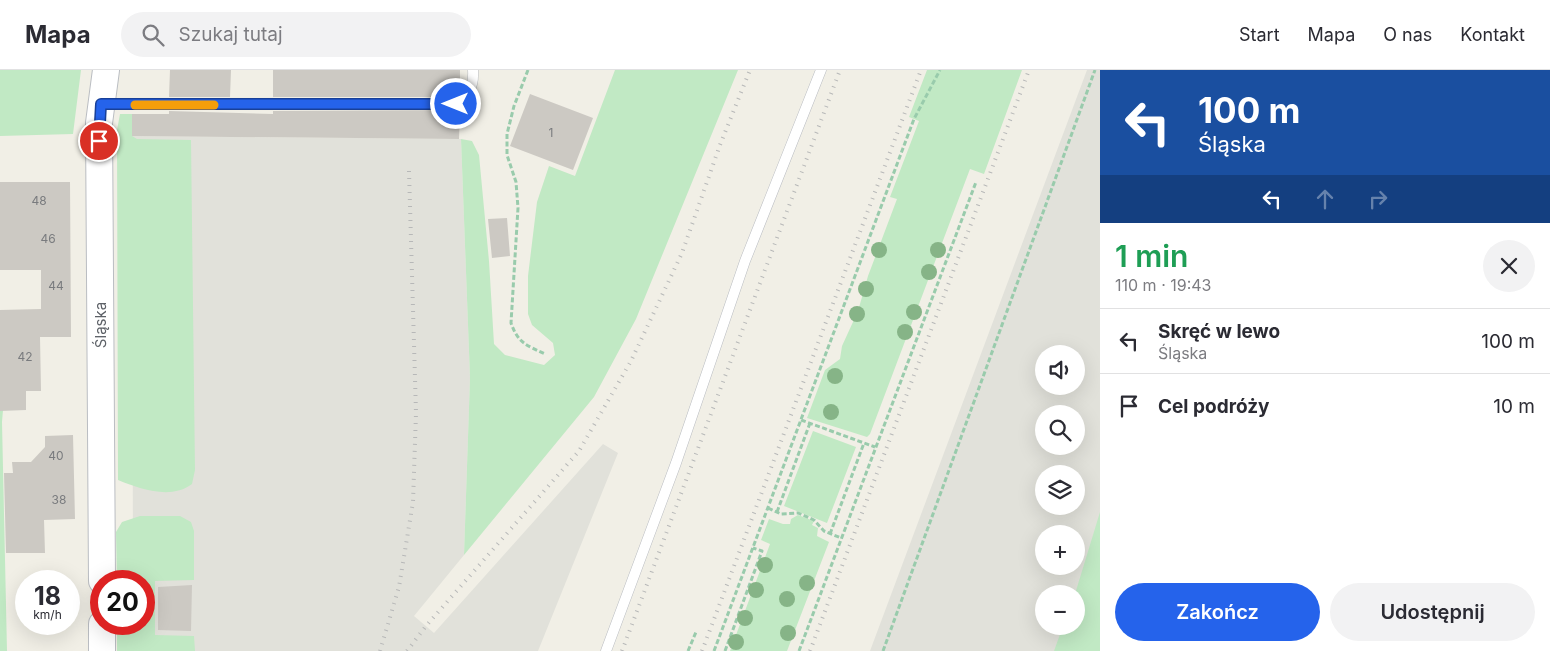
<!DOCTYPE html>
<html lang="pl">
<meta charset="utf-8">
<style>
body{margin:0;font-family:Inter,sans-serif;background:#f2f2f3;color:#2b2b33;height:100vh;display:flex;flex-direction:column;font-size:19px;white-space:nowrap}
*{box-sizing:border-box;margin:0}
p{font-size:16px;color:#7c7c81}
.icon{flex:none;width:28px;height:28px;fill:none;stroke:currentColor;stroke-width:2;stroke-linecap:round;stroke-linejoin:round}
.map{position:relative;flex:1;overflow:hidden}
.panel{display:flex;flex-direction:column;background:#fff;width:450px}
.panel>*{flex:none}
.top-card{background:#1a4fa0;color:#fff;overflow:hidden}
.tools{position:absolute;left:1035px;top:275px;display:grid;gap:10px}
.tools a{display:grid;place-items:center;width:50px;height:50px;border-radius:50%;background:#fff;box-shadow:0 5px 20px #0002;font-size:25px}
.speed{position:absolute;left:15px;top:500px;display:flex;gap:10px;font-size:25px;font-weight:700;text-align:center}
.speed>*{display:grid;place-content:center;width:65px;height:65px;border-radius:50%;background:#fff;box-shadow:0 5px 20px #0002;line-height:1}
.speed small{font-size:12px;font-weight:400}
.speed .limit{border:8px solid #d22;background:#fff;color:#111}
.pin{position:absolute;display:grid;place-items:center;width:42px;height:42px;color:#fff;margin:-21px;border:2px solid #fff;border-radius:50%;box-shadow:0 1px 5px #0007}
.me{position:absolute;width:55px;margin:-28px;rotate:270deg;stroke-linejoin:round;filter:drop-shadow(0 0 4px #0008)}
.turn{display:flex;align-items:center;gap:18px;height:105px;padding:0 15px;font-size:22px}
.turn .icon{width:65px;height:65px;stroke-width:2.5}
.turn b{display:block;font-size:35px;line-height:42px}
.lanes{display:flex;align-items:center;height:48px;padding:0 15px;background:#0003;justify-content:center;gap:25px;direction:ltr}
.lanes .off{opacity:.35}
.round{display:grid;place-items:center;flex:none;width:52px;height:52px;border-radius:26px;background:#f2f2f3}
.overview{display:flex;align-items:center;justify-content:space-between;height:85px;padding:0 15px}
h1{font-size:30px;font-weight:600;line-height:38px;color:#1e9e55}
.action{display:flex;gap:10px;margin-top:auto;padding:10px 15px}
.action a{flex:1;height:58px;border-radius:30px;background:#2563eb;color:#fff;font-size:20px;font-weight:600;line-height:58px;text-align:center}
.action a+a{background:#f2f2f3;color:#2b2b33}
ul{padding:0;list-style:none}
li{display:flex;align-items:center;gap:15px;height:65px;padding:0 15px;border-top:1px solid #e1e1e2}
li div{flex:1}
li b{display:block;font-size:19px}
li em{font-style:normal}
header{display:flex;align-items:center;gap:30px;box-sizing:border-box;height:70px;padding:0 25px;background:#fff;border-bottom:1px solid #e1e1e2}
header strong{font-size:24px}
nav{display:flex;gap:28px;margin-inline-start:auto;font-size:18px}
.search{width:350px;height:45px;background:#f2f2f3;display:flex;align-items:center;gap:12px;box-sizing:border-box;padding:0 18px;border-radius:28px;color:#7c7c81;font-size:19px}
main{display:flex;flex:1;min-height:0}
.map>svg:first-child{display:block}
.industrial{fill:#e1e1da;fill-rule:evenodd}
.green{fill:#c1e9c4}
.building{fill:#ccc9c3}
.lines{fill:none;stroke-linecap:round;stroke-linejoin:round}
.service-casing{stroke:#babdc2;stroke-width:11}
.tertiary-casing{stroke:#babdc2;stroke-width:28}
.path{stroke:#99cbac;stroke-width:3;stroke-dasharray:5 2.5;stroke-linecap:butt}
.service{stroke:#fff;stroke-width:10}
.tertiary{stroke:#fff;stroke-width:26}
.rail{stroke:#b7b8b8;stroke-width:4;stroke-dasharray:1 6;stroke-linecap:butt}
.tree{fill:#86b487}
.route-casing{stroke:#184099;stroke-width:12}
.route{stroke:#2563eb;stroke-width:9}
.slow{stroke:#f59e0b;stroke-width:9}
.labels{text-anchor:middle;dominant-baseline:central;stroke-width:5;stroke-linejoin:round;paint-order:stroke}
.number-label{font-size:12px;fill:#797b7e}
.street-label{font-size:15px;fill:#5d6167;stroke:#fff}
</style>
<header>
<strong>Mapa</strong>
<div class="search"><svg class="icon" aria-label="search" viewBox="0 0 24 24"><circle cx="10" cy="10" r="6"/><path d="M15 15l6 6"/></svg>Szukaj tutaj</div>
<nav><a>Start</a><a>Mapa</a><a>O nas</a><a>Kontakt</a></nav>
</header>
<main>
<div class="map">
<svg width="1100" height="581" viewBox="0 0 1100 581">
<rect width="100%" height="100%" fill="#f1efe6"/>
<path class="industrial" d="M1087,0H1100V478L1076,524H1044V556H1071L1062,581H870ZM1044,284H1076V316H1044ZM1044,344H1076V376H1044ZM1044,404H1076V436H1044ZM1044,464H1076V496H1044Z
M132,66L461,69L470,308L464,485L414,546L434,563L603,374L618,383L538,581H134L144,554V511H133Z"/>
<path class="green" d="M0,0H81L73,64L0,66Z
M615,0H738L636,249L594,327L464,485L470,308L461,69L472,71L479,85L489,191L494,274L505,285L544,295L555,285L553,273L532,255L528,244V206L537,132L549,96L575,106Z
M927,0H1022L984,104L970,99L870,364L867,367L807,348L825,300L840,289L842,276L858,241L868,206L897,129L890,127L919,51L909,47Z
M120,44H132V66L137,69L191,70L195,400L192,414C171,430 140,419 118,410L117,60Z
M3,340L2,352L7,581H0V341Z
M813,361L856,377L827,453L784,436Z
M1100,442V581H1054L1063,556H1076L1075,524Z
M798,445L814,451L812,455L818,458L817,466L829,472L787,581H730L770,474L761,470L769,449L783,454H790L791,449Z
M140,446H180L191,452L194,461V510L155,511V565L194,566L195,581H117V554H144V511H117L116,462L122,452Z"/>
<path class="building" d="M170,0H231L230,27H169Z
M273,0H460V22L454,27H273Z
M530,24L593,48L573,100L510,76Z
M460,40L459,69L132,66V44H169V41L273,44V41Z
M0,112H70L71,267H40L41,321H26V340L0,341V240L41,239V200H0Z
M507,148L510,186L492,188L488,149Z
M73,365L75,449L44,450L45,483H6L4,403H13L12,392H31L45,377V366Z
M192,515L191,561L158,560V517Z"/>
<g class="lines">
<g class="service-casing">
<path id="service" d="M103,34H456C469,27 474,15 473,0
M606,581L676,393L745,191L821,0"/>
</g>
<g class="tertiary-casing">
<path id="tertiary" d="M102,511L99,53L106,0
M102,554V581"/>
</g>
<path class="path" d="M528,0L514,36L507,64V85L516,112L518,138L511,253C518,273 526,275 545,284
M801,350L875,377
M768,438L781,444L798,443L814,450L824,461L841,468
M777,442L810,353
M830,464L864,373
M688,581L696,562
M714,581L914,49L940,0
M725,581L762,481L753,478
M799,581L976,112
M883,581L1095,0"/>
<use href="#service" class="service"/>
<use href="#tertiary" class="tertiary"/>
<path class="rail" d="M380,581L399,517L413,432L416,343L409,101
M407,581L426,556L579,381L631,291L682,183L720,75L750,0
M622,581L840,0
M702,581L921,0
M810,581L1029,0"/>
</g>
<g class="tree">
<circle cx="879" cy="180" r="8"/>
<circle cx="938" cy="180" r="8"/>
<circle cx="929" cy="202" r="8"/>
<circle cx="866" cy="219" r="8"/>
<circle cx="914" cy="242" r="8"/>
<circle cx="857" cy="244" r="8"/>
<circle cx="905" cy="262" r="8"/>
<circle cx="835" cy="306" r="8"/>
<circle cx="831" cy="342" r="8"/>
<circle cx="765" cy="495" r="8"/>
<circle cx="807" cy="513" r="8"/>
<circle cx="756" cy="520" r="8"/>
<circle cx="787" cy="529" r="8"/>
<circle cx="745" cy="548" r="8"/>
<circle cx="788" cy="563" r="8"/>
<circle cx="736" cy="572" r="8"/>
</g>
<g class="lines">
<g class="route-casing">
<path id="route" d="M99,71L101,34H456"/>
</g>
<use href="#route" class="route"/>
<path class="slow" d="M135,35H214"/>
</g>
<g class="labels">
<g class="number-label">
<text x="551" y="62">1</text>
<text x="39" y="130">48</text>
<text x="48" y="168">46</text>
<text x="56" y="215">44</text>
<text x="25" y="286">42</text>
<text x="56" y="385">40</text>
<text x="59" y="429">38</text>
</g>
<g class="street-label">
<text transform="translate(100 255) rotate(-90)">Śląska</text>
</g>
</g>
</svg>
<div class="tools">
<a><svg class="icon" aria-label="sound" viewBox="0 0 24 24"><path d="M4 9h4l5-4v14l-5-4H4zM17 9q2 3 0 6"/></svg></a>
<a><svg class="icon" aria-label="search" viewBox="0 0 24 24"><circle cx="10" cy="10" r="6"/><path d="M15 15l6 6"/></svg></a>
<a><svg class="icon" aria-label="layers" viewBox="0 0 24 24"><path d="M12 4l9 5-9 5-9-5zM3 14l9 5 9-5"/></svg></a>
<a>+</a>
<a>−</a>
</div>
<div class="speed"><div>18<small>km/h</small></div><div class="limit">20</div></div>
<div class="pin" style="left:99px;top:71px;background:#d93025"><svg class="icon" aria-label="arrive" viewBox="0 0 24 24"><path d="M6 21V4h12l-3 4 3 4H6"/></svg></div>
<svg class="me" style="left:456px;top:34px" viewBox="-20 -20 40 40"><circle r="17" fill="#2563eb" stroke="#fff" stroke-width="3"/><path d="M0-11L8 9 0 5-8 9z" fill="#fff"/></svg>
</div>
<section class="panel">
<div class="top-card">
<div class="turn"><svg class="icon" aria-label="left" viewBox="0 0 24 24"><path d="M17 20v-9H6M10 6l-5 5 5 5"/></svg><div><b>100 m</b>Śląska</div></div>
<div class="lanes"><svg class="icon" aria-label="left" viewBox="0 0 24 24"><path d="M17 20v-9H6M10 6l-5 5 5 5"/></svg><svg class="icon off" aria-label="ahead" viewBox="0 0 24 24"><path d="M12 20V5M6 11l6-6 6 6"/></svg><svg class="icon off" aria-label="right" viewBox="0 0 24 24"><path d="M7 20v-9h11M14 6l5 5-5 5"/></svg></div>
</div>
<div class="overview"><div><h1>1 min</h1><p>110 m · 19:43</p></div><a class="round"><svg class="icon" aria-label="close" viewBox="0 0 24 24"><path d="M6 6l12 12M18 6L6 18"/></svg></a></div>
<ul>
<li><svg class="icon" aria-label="left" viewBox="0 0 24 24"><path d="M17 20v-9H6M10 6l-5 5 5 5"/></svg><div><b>Skręć w lewo</b><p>Śląska</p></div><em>100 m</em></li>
<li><svg class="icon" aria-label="arrive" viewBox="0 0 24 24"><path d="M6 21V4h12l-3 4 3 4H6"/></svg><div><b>Cel podróży</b></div><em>10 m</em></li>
</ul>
<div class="action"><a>Zakończ</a><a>Udostępnij</a></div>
</section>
</main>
